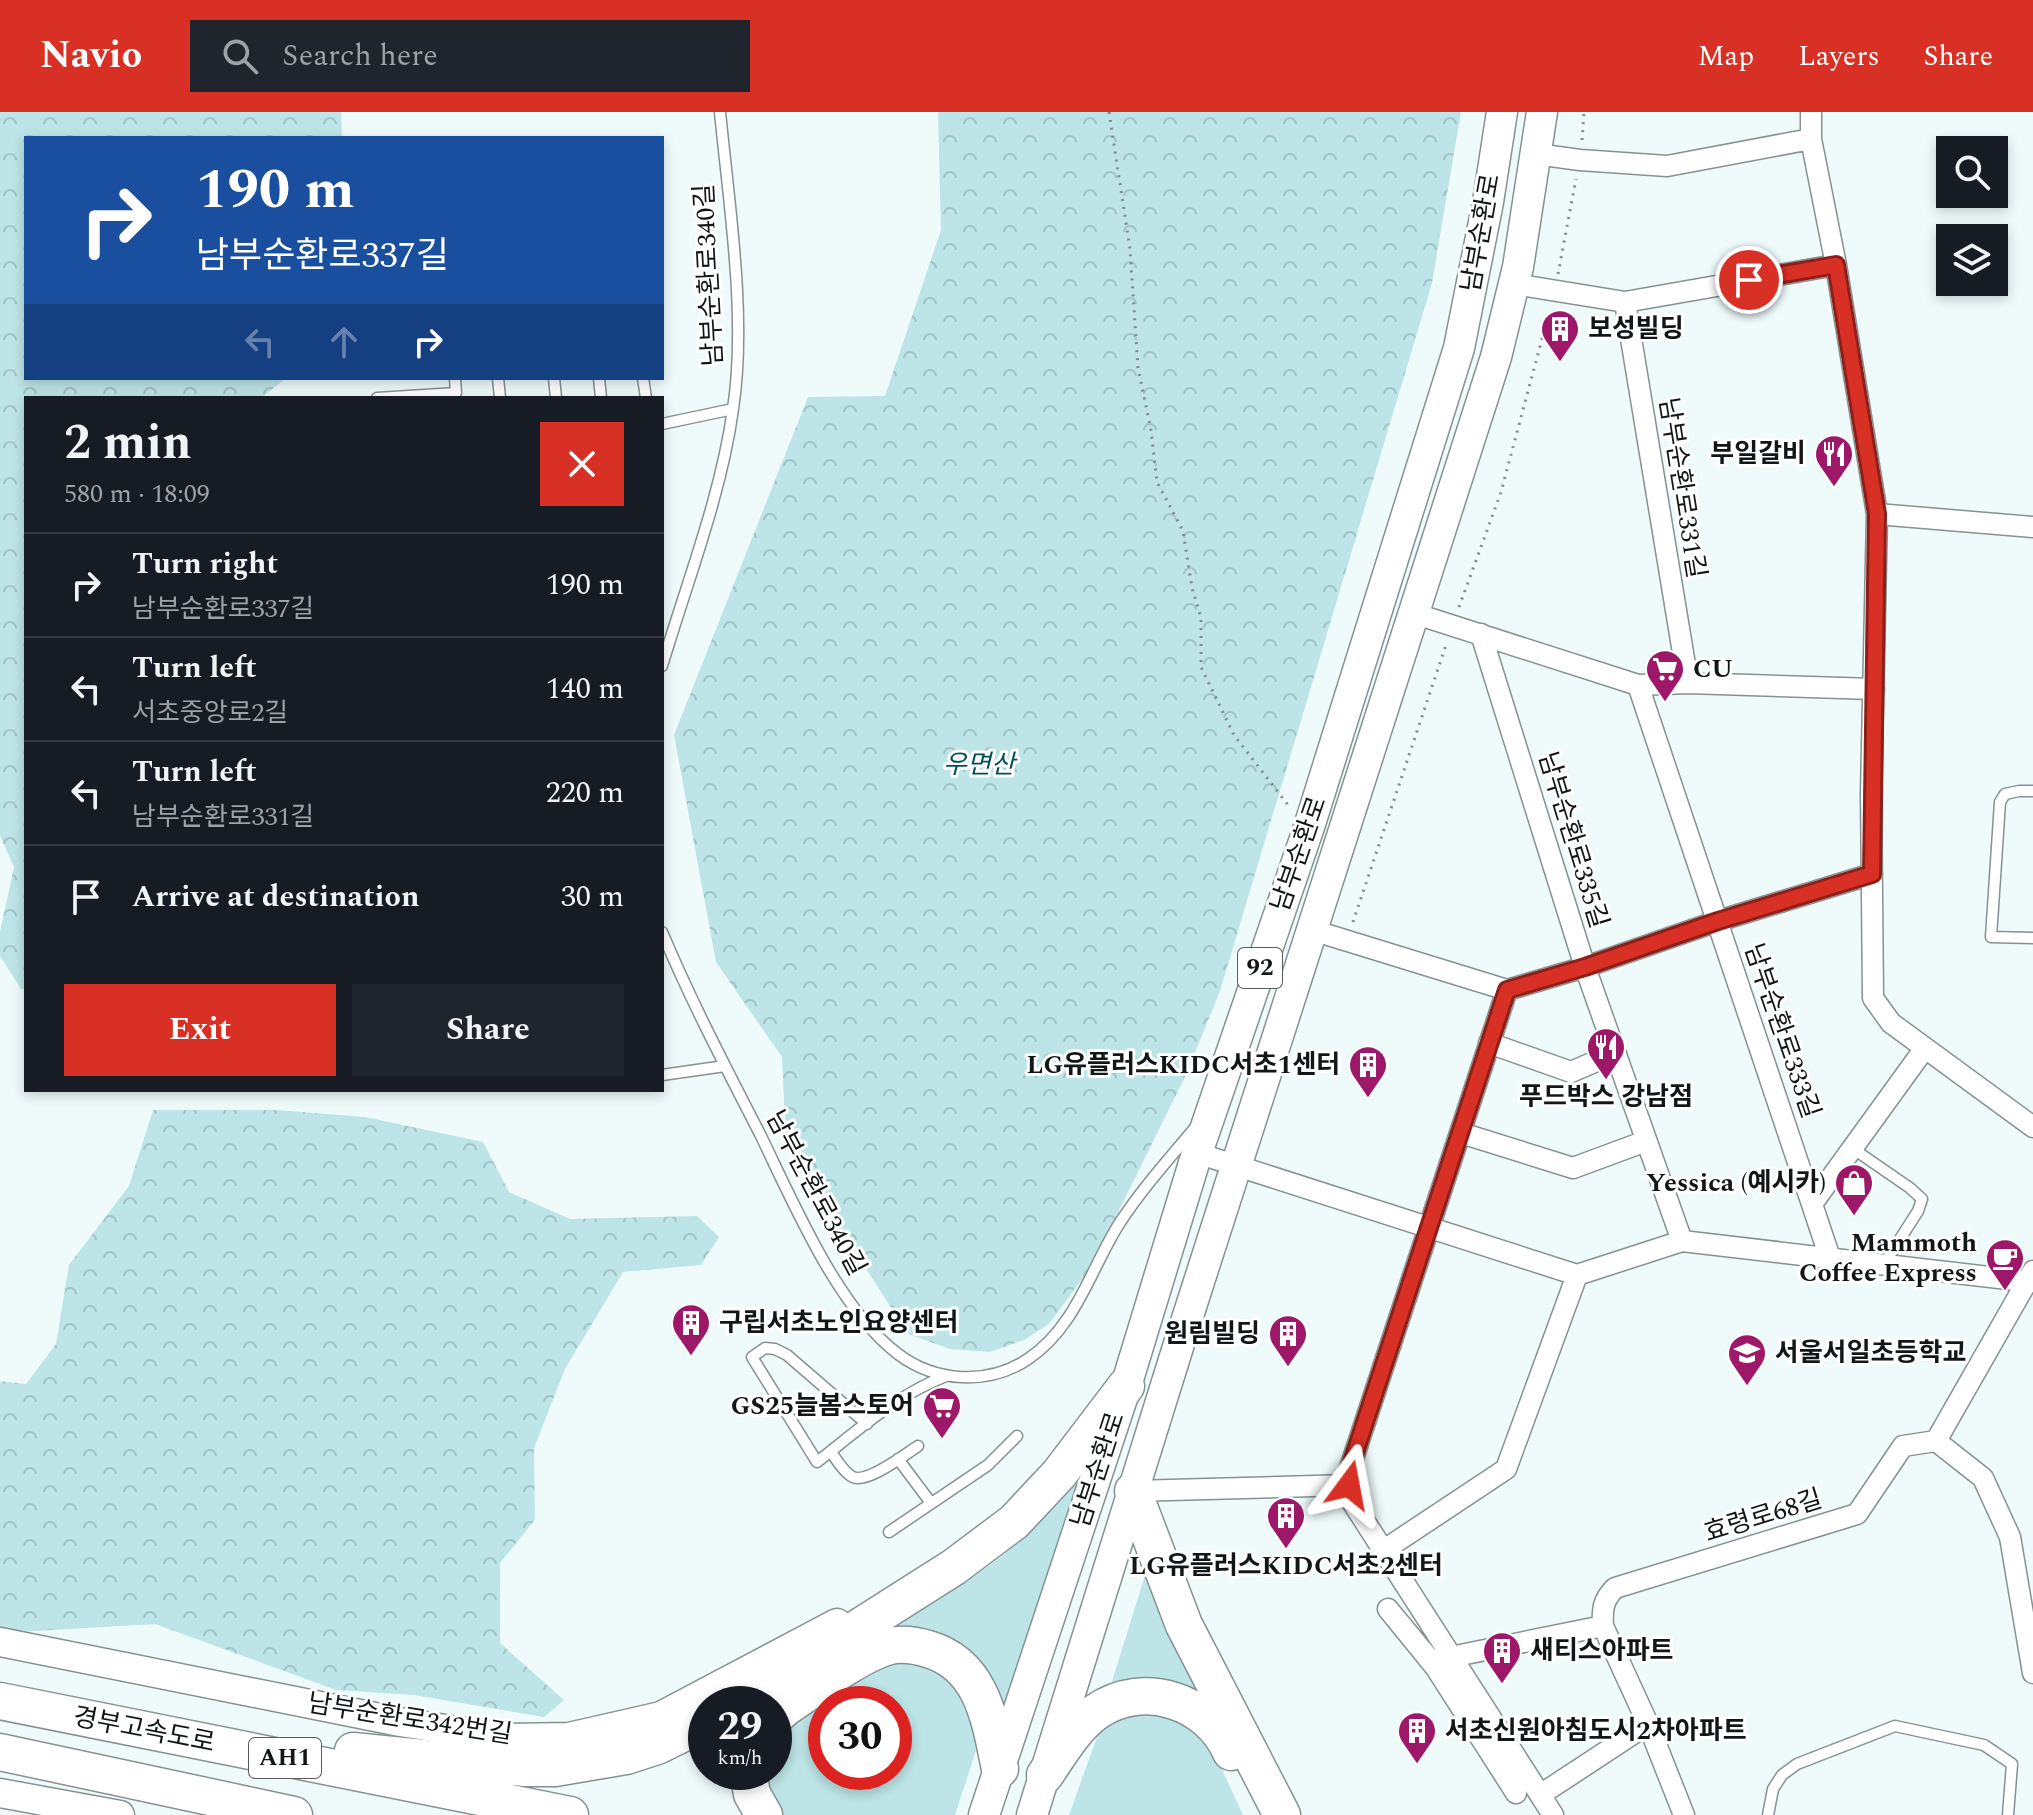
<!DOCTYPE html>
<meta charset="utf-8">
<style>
body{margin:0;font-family:Spectral,"Noto Sans KR",serif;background:#20242c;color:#f1f3f6;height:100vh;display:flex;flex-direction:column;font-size:30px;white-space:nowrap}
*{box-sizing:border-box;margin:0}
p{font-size:26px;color:#9ea1a6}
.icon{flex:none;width:44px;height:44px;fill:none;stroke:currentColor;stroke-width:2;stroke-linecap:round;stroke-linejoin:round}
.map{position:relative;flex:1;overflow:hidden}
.panel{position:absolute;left:24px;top:284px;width:640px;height:696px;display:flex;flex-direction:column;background:#171b24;border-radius:0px;box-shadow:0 4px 12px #0003}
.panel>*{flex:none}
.banner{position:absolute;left:24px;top:24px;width:640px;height:244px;border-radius:0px;box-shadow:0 4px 12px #0003;background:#1a4fa0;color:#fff;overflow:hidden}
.tools{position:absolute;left:1936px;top:24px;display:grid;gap:16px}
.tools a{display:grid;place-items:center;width:72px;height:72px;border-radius:0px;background:#171b24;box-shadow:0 4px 12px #0003;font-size:40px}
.speed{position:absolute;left:688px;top:1574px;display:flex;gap:16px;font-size:40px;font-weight:700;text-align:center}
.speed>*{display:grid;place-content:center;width:104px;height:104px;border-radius:50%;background:#171b24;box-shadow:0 4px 12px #0003;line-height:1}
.speed small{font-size:20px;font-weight:400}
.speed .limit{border:12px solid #d22;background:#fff;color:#111}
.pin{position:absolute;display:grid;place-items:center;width:68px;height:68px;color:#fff;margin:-34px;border:4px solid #fff;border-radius:50%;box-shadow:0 2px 8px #0007}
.me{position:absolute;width:88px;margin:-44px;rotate:13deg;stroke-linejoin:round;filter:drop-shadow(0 0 6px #0008)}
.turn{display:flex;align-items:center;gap:28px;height:168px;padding:0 40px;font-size:36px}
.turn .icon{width:104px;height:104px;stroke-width:2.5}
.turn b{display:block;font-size:56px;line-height:68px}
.lanes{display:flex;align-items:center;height:76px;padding:0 40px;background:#0003;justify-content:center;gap:40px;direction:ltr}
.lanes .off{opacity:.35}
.round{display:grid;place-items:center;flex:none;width:84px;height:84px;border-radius:0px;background:#20242c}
.head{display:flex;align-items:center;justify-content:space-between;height:136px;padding:0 40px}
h1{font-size:48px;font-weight:700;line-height:60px}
.action{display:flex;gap:16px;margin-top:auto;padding:16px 40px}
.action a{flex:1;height:92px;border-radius:0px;background:#d93025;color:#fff;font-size:32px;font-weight:700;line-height:92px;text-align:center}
.action a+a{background:#20242c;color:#f1f3f6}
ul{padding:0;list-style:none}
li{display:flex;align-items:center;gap:24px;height:104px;padding:0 40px;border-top:2px solid #363941}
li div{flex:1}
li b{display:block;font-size:30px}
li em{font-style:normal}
header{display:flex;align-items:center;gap:48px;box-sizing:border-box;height:112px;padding:0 40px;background:#d93025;color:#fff}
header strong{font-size:38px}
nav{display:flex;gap:44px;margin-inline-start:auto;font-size:28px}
.search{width:560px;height:72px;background:#20242c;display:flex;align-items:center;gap:20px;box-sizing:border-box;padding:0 28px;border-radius:0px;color:#9ea1a6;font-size:30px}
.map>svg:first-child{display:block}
.grass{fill:#bde4e6;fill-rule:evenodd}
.forest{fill:url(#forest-crowns)}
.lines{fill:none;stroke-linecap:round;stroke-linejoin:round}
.lane-casing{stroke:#869192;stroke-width:13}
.street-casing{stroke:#869192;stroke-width:23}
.secondary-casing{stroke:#869192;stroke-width:31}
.primary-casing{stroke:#869192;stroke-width:33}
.highway-casing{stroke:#869192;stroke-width:39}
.path{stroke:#828a8a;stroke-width:3;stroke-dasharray:2 6;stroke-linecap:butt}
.lane{stroke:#fff;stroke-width:10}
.street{stroke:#fff;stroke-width:20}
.secondary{stroke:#fff;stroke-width:28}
.primary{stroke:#fff;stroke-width:30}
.highway{stroke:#fff;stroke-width:36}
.route-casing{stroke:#8d1f18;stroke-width:20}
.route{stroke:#d93025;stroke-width:14}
.labels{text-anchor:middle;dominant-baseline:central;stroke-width:6;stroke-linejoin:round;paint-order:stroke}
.shield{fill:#fff;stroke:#585c5c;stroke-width:2}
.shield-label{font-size:24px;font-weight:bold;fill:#111616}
.street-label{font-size:26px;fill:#111616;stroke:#fff}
.poi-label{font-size:26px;font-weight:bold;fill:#111616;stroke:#fff;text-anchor:start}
.park-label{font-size:26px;font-style:italic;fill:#005155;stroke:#fff}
</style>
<header>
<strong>Navio</strong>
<div class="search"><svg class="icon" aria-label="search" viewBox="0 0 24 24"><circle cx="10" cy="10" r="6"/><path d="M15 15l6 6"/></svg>Search here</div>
<nav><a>Map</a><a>Layers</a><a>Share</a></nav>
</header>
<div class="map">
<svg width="2033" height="1703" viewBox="0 0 2033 1703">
<defs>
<pattern id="forest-crowns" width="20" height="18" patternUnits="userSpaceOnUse" patternTransform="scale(2)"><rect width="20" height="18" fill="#bde4e6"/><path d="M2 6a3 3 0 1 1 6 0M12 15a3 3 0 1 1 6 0" fill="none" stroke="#a1c3c5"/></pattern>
</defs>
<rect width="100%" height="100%" fill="#effbfb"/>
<path class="grass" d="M1091,1341L1004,1602L985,1568L869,1528C921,1497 977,1468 1022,1427C1049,1402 1070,1370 1091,1341Z
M1152,1441L1224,1611L1109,1579Z
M912,1548L953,1565L980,1626L955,1703H776L762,1660H774V1624L780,1617L875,1555ZM826,1592H894V1660H826Z
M1163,1597L1208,1627L1243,1703H1069L1102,1611L1110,1606Z"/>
<path class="forest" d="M0,0H341L342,26H26V266H298L284,268L261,286H26V877H21L0,844V820L14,755L0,724Z
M938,0H1461L1432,171L1220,879L1186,963L1091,1155L1049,1212L1024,1228L990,1240L950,1237L908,1222L786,1032L782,945L716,850L674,623L808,285L885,284L941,118Z
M153,998H277L365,1005L483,1030L509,1080L570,1107L697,1104L719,1125L701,1153L623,1160L565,1257L534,1336L535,1408L500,1451V1531L564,1588L544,1605L414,1583L336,1578L155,1512L18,1520L0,1516V1272L1,1269L26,1272L56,1232L69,1153L129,1074Z"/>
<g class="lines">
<g class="lane-casing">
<path id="lane" d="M498,266L500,286
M554,266L556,286
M599,266L601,286
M643,266L646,286
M377,286L456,281L455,266
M662,312L733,297
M662,554C687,470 721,384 733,297C747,205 729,93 720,0
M2033,679H2019L2005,682L2000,690L1991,825L2033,826
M662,820C691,889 726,956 760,1022C793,1090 838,1197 898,1242C935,1270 988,1274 1028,1247C1076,1215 1090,1158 1119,1112C1141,1078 1168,1048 1194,1017
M662,963L725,954
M1852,1036L1910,1076L1922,1087L1918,1099L1884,1152
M867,1312L787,1243L775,1237L765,1236L752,1245L817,1350C857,1319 898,1282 946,1264
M831,1340C836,1347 843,1359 851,1364C865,1374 904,1343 918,1334
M898,1347L931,1391
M889,1420L988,1353L1017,1324
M1768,1703L1773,1677L1782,1663L1797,1652L1895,1614L1984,1633L2012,1652L2008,1703"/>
</g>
<g class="street-casing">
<path id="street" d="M1811,0V27L1836,153L1877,402L1871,682L1873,886L1891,911L2033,1015
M1536,42L1580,48L1667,54L1811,27
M1514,172L1625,190L1836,153
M1625,190L1688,571
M1877,402L2033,415
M1413,501L1638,573L1688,571L1874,577
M1481,522L1585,855L1682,1129
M1638,573L1830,1146
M1312,818L1507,878L1585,855L1718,809L1872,762
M1507,878L1347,1365L1351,1388L1553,1703
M1489,931L1571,960L1615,941
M1461,1021L1573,1056L1646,1029
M1197,1041L1577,1163L1682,1129L2033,1170
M1812,1092L1925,936
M2033,1159L1936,1329L1983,1366L2010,1425L2033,1561
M1133,1379L1349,1373
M1384,1438L1506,1357L1577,1163
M1516,1681L1436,1556L1388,1497L1431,1549L1603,1514
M1540,1683L1648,1612
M1684,1703L1648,1612L1603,1514C1602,1497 1603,1488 1615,1476L1857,1402L1903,1334L1936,1329"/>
</g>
<g class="secondary-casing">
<path id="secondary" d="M0,1530L400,1610L504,1626L569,1625L661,1604L837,1511
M0,1681L120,1703"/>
</g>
<g class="primary-casing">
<path id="primary" d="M984,1703L1126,1274L1197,1041L1309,715L1459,236L1488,90L1502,0
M1032,1703L1178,1235L1496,245L1518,155L1542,0"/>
</g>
<g class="highway-casing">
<path id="highway" d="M1133,1379L1184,1513L1282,1703
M0,1589L570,1703
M738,1592L954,1455L1014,1410L1059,1362L1126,1274
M774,1606L785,1596C813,1578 855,1545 886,1535C899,1531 915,1533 928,1537C983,1553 990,1609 1000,1657
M353,1639L525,1656H555L626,1644L657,1634L706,1610
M0,1640L294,1703
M748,1660L752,1682L764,1703
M1045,1663C1060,1641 1074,1616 1096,1600C1143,1567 1209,1589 1231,1640"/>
</g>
<path class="path" d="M1109,0L1130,137L1138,256L1151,318L1157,370L1183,419L1192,476L1201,506V555L1234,623L1291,697
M1582,28L1584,0
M1558,162L1576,67
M1459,495L1501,380L1550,197
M1353,810L1446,533"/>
<use href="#lane" class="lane"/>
<use href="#street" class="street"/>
<use href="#secondary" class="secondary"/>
<use href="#primary" class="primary"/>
<use href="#highway" class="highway"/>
</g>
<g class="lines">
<g class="route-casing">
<path id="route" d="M1349,1373L1347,1365L1507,878L1585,855L1718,809L1872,762L1877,402L1836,153L1749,168"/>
</g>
<use href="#route" class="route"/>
</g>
<defs>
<g id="building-pin" transform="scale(2)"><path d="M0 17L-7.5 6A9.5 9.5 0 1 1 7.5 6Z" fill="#9e1869" stroke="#fff"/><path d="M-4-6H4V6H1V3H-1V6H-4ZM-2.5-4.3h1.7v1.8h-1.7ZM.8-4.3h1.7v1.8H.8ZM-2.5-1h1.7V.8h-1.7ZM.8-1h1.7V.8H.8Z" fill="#fff"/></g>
<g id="restaurant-pin" transform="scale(2)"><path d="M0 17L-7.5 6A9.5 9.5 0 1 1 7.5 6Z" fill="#9e1869" stroke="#fff"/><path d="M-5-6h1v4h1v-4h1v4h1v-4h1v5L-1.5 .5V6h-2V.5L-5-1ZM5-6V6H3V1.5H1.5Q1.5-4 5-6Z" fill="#fff"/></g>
<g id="supermarket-pin" transform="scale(2)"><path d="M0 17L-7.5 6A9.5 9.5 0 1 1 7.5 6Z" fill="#9e1869" stroke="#fff"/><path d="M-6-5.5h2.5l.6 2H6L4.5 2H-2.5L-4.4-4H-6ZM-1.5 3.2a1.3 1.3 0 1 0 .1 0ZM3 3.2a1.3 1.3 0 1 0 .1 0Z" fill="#fff"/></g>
<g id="shop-pin" transform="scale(2)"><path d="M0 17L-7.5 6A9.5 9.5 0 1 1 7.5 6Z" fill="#9e1869" stroke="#fff"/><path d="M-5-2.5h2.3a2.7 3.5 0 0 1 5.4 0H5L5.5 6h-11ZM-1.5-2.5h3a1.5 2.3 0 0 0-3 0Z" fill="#fff"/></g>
<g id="cafe-pin" transform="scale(2)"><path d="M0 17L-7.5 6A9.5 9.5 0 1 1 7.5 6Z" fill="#9e1869" stroke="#fff"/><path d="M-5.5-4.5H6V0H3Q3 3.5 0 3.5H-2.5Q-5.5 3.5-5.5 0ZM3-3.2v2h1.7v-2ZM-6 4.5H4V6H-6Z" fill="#fff"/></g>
<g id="school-pin" transform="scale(2)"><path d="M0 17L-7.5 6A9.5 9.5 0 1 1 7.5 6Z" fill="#9e1869" stroke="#fff"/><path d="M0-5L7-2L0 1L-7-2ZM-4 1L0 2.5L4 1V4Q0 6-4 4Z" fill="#fff"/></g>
</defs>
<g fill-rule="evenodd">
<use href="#building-pin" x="1560" y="217"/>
<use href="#restaurant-pin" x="1834" y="342"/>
<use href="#supermarket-pin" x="1665" y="557"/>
<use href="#restaurant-pin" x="1606" y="935"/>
<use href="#building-pin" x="1368" y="953"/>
<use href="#shop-pin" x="1854" y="1071"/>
<use href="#cafe-pin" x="2005" y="1146"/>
<use href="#building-pin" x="691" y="1211"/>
<use href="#building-pin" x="1288" y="1222"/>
<use href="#school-pin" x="1747" y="1241"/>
<use href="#supermarket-pin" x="942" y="1294"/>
<use href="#building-pin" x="1286" y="1404"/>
<use href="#building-pin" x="1502" y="1539"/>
<use href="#building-pin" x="1417" y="1619"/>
</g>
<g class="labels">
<g class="shield">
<rect x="1238" y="836" width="44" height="40" rx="6"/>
<rect x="249" y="1626" width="72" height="40" rx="6"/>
</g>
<g class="shield-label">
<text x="1260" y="856">92</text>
<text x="285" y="1646">AH1</text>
</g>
<g class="street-label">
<text transform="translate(1481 121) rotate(-80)">남부순환로</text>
<text transform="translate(709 163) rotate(-93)">남부순환로340길</text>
<text transform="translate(1682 376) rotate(81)">남부순환로331길</text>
<text transform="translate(1573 728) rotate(73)">남부순환로335길</text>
<text transform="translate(1299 742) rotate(-71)">남부순환로</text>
<text transform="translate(1782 919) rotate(71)">남부순환로333길</text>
<text transform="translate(816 1081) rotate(62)">남부순환로340길</text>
<text transform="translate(1098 1358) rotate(-72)">남부순환로</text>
<text transform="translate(1763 1404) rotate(-17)">효령로68길</text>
<text transform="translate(410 1607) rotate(9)">남부순환로342번길</text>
<text transform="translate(144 1618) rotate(11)">경부고속도로</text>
</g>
<g class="poi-label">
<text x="1588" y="217">보성빌딩</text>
<text x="1806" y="342" text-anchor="end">부일갈비</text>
<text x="1693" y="557">CU</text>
<text x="1340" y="953" text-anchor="end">LG유플러스KIDC서초1센터</text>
<text x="1606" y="985" text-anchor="middle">푸드박스 강남점</text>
<text x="1826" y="1071" text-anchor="end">Yessica (예시카)</text>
<text x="1977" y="1131" text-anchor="end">Mammoth<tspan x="1977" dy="30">Coffee Express</tspan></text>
<text x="719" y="1211">구립서초노인요양센터</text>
<text x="1260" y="1222" text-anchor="end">원림빌딩</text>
<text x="1775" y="1241">서울서일초등학교</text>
<text x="914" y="1294" text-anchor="end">GS25늘봄스토어</text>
<text x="1286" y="1454" text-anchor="middle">LG유플러스KIDC서초2센터</text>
<text x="1530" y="1539">새티스아파트</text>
<text x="1445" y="1619">서초신원아침도시2차아파트</text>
</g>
<g class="park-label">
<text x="979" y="653">우면산</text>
</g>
</g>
</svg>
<div class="tools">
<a><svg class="icon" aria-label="search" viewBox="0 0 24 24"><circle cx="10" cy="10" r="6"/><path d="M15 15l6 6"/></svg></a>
<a><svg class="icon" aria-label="layers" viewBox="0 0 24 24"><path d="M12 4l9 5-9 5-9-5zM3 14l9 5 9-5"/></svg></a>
</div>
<div class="speed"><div>29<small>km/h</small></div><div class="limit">30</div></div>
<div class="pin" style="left:1749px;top:168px;background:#d93025"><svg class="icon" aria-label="arrive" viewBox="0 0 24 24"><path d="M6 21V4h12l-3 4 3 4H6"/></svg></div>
<svg class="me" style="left:1349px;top:1373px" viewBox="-20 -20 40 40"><path d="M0-17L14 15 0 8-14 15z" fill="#d93025" stroke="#fff" stroke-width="4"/></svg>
<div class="banner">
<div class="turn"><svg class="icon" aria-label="right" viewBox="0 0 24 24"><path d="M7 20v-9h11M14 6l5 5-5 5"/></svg><div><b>190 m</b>남부순환로337길</div></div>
<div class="lanes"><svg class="icon off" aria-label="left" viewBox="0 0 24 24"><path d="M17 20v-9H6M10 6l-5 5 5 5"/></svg><svg class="icon off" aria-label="ahead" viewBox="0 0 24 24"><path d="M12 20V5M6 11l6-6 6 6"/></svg><svg class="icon" aria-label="right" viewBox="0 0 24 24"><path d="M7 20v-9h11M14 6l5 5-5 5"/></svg></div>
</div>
<section class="panel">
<div class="head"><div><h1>2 min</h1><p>580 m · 18:09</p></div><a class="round" style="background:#d93025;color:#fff"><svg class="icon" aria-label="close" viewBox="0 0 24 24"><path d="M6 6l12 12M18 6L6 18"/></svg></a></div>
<ul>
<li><svg class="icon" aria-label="right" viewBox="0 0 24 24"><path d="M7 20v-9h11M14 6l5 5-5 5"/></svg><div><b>Turn right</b><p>남부순환로337길</p></div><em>190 m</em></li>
<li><svg class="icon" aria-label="left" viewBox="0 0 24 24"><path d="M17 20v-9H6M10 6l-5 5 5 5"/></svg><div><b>Turn left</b><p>서초중앙로2길</p></div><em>140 m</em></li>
<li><svg class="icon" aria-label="left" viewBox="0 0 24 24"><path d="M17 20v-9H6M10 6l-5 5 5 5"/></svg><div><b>Turn left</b><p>남부순환로331길</p></div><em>220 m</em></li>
<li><svg class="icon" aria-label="arrive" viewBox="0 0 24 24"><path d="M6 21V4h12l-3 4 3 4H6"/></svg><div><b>Arrive at destination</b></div><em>30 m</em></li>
</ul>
<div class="action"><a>Exit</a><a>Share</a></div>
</section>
</div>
